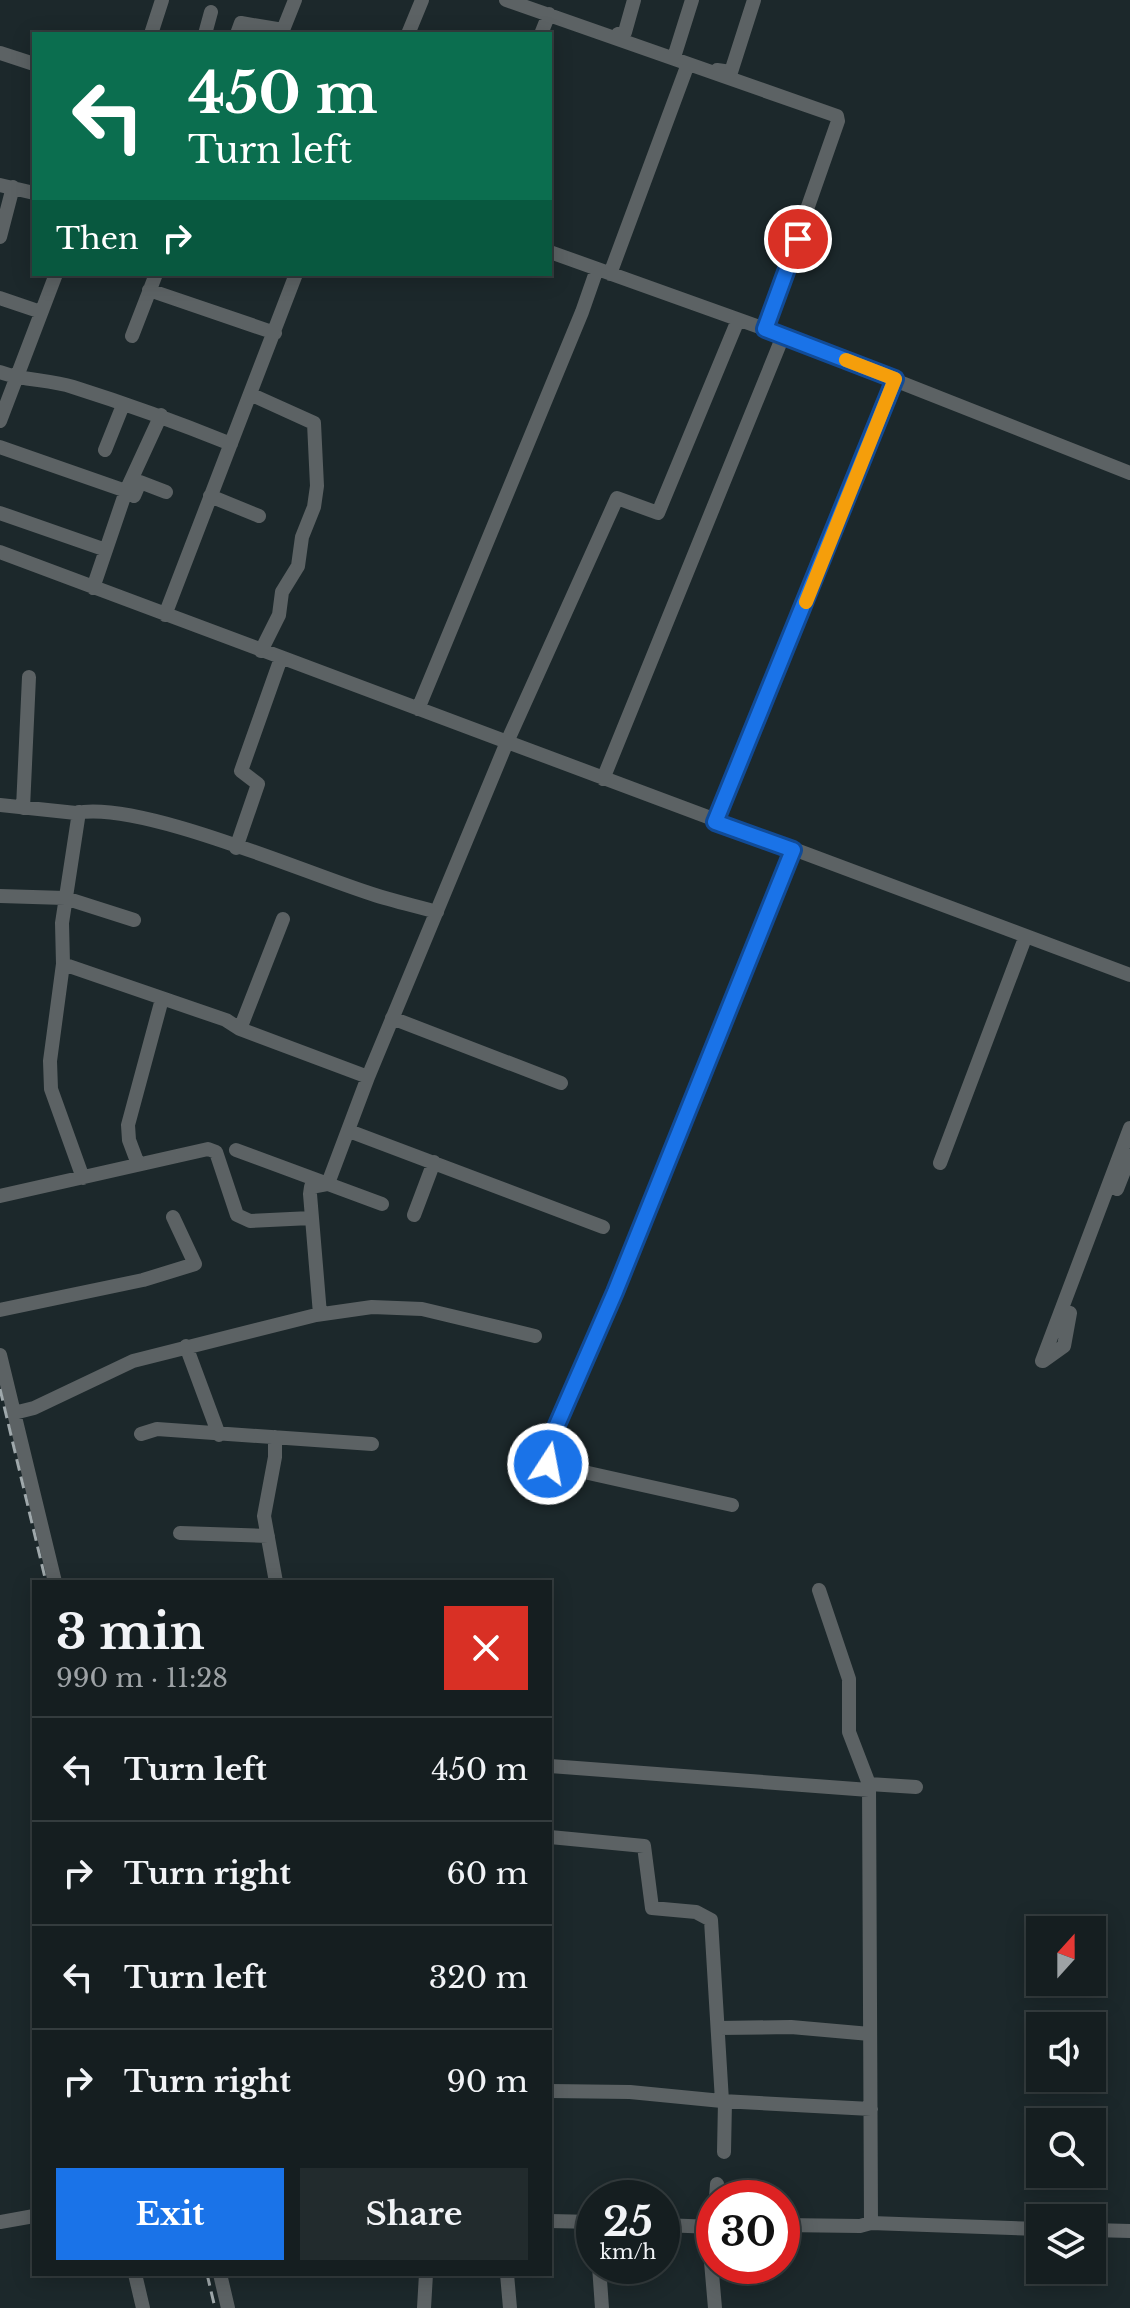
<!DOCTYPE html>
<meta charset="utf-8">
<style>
body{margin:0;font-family:"Libre Baskerville",serif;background:#222b2d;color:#f1f3f6;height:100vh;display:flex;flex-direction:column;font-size:30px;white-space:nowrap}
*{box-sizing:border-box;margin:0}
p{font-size:26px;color:#9da2a5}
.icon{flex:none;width:44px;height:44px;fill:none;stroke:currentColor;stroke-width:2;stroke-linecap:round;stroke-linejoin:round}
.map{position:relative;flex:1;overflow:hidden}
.details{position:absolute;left:32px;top:1580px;width:520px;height:696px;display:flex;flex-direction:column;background:#151e20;border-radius:0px;box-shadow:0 4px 20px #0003,0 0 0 2px #343c3e}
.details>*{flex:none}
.banner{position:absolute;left:32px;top:32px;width:520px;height:244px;border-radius:0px;box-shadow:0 4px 20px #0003,0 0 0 2px #343c3e;background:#0b6e4f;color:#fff;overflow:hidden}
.needle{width:52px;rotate:21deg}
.controls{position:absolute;left:1026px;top:1916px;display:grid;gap:16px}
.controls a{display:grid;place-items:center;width:80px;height:80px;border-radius:0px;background:#151e20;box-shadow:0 4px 20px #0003,0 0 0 2px #343c3e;font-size:40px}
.speed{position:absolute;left:576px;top:2180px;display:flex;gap:16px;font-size:40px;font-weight:700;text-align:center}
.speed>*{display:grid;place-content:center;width:104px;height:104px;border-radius:50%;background:#151e20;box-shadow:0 4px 20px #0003,0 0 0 2px #343c3e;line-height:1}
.speed small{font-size:20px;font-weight:400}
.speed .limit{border:12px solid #d22;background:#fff;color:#111}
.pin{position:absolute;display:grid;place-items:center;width:68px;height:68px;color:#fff;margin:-34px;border:4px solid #fff;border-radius:50%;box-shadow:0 2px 8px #0007}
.me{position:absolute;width:88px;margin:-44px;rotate:11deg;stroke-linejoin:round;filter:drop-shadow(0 0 6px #0008)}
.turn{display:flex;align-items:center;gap:28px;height:168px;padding:0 24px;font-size:36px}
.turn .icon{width:104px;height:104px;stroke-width:2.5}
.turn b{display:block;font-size:56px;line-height:68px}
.then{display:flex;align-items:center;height:76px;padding:0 24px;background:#0003;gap:16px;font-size:30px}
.round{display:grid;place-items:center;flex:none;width:84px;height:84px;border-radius:0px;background:#222b2d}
.overview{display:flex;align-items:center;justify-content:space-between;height:136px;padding:0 24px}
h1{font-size:48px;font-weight:700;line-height:60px}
.cta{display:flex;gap:16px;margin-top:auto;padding:16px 24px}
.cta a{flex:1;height:92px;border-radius:0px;background:#1a73e8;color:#fff;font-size:32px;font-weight:700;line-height:92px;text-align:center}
.cta a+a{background:#222b2d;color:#f1f3f6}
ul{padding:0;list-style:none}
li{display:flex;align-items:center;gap:24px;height:104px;padding:0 24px;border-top:2px solid #343c3e}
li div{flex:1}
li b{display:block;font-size:30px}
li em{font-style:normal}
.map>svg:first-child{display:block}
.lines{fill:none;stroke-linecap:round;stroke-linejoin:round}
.minor{stroke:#5c6264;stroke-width:14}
.rail{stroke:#9fa8ab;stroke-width:3;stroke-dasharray:12 6;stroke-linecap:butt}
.route-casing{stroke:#114b97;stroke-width:20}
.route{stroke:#1a73e8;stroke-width:14}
.slow{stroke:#f59e0b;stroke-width:14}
</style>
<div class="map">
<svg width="1130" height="2308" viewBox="0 0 1130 2308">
<rect width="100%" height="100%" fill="#1c282b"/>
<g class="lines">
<path class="minor" d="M506,0L837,116L838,121L765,329
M151,34L162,0
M205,34L211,12
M237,34L241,23L283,30L295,0
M408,34L422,0
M541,34L549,14
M618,34L625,32L634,0
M0,53L34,64
M675,54L692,0
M717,70L731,72L754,0
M0,185L34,193
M0,237L13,187
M550,252L765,329L1130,473
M610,274L688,64
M149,290L275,333
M0,298L41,312
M132,336L156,274
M0,372C24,381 49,379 73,387C127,404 179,423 231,444
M250,394L314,423L317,486L314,507L302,537L298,566L282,592L279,615L261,651
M0,421L56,274
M0,447L126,491
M105,450L123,405
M134,496L140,482L166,492
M210,496L259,516
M0,513L106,550
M0,552L1130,975
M93,588L126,491L161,415
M165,615L296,274
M418,709L582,312L597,269
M603,779L783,336
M0,805L76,813C139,800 305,873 372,894C393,901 416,906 437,912
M23,808L29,677
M79,812L62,923L63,964L50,1061L51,1089L83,1178
M715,822L895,379
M236,848L258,784L241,771L281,658
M0,896L65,898L134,920
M63,964L226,1020L240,1029L368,1077L507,742L617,498L658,513L738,320
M392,1018L561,1083
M240,1029L283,919
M349,1131L603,1227
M236,1150L382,1204
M940,1163L1025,938
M138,1164L129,1140L128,1125L162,999
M1117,1189L1130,1156
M0,1196L208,1149L216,1152L237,1215L250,1221L311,1218
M414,1215L434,1162
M0,1310L143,1280L195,1264L173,1217
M320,1314L310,1194L311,1187L327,1184L330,1178L368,1077
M186,1346L219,1435
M0,1355L55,1582
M1042,1361L1130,1128
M1043,1361L1064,1346L1070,1313
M14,1413L34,1408L133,1361L316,1315L372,1307L422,1309L535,1336
M141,1434L157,1429L372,1444
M275,1437V1457L264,1516L276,1582
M732,1505L548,1464L546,1450L615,1292L793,850
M180,1533L268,1536
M819,1590L849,1679V1732L869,1784
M550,1766L869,1790
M550,1837L644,1846L652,1908L696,1912L711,1920L722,2101L871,2109
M719,2028L791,2027L870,2034
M550,2091L630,2092L722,2101
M724,2152L725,2101
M716,2198L717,2184
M550,2221L594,2222
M0,2222L34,2216
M871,2223L869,1784L916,1787
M662,2225L714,2227
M782,2225L860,2226L871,2223L1040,2229
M708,2227L715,2308
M1092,2230L1130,2231
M599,2266L602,2308
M135,2274L143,2308
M220,2274L228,2308
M507,2274L510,2308
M424,2308L426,2274"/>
<path class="rail" d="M0,1389L46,1582
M207,2274L215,2308"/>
</g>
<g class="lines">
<g class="route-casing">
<path id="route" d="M548,1464L546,1450L615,1292L793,850L715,822L895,379L765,329L798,239"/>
</g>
<use href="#route" class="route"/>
<path class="slow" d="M806,602L895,379L846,360"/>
</g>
</svg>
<div class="controls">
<a><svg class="needle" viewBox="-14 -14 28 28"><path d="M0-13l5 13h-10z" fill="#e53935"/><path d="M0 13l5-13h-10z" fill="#9da2a5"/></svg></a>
<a><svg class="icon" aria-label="sound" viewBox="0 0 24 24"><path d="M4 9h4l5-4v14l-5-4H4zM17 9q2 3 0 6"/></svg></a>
<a><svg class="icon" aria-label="search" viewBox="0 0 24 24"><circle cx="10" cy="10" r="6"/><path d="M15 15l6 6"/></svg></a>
<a><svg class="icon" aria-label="layers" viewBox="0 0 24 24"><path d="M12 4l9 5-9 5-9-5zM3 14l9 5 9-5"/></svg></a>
</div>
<div class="speed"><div>25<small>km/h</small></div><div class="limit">30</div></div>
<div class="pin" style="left:798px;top:239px;background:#d93025"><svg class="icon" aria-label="arrive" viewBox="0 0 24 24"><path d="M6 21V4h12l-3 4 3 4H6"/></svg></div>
<svg class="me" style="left:548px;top:1464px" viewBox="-20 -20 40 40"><circle r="17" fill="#1a73e8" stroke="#fff" stroke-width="3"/><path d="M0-11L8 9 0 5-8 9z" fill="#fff"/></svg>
<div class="banner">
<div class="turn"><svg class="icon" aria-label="left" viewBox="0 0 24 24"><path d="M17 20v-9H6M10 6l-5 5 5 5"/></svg><div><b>450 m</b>Turn left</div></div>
<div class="then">Then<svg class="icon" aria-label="right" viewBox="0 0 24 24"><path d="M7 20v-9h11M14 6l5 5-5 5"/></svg></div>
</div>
<section class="details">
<div class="overview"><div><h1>3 min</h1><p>990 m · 11:28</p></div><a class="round" style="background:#d93025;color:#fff"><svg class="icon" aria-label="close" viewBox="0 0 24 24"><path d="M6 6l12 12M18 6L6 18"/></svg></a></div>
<ul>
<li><svg class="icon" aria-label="left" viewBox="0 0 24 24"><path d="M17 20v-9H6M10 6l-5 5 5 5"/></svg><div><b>Turn left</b></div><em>450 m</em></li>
<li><svg class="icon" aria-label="right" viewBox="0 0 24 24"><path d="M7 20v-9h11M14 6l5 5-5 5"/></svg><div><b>Turn right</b></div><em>60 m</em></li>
<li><svg class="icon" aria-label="left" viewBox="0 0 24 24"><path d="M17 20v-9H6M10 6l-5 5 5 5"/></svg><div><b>Turn left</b></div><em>320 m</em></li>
<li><svg class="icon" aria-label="right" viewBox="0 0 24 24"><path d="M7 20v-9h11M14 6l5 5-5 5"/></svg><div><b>Turn right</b></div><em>90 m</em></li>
</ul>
<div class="cta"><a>Exit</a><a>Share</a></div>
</section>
</div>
